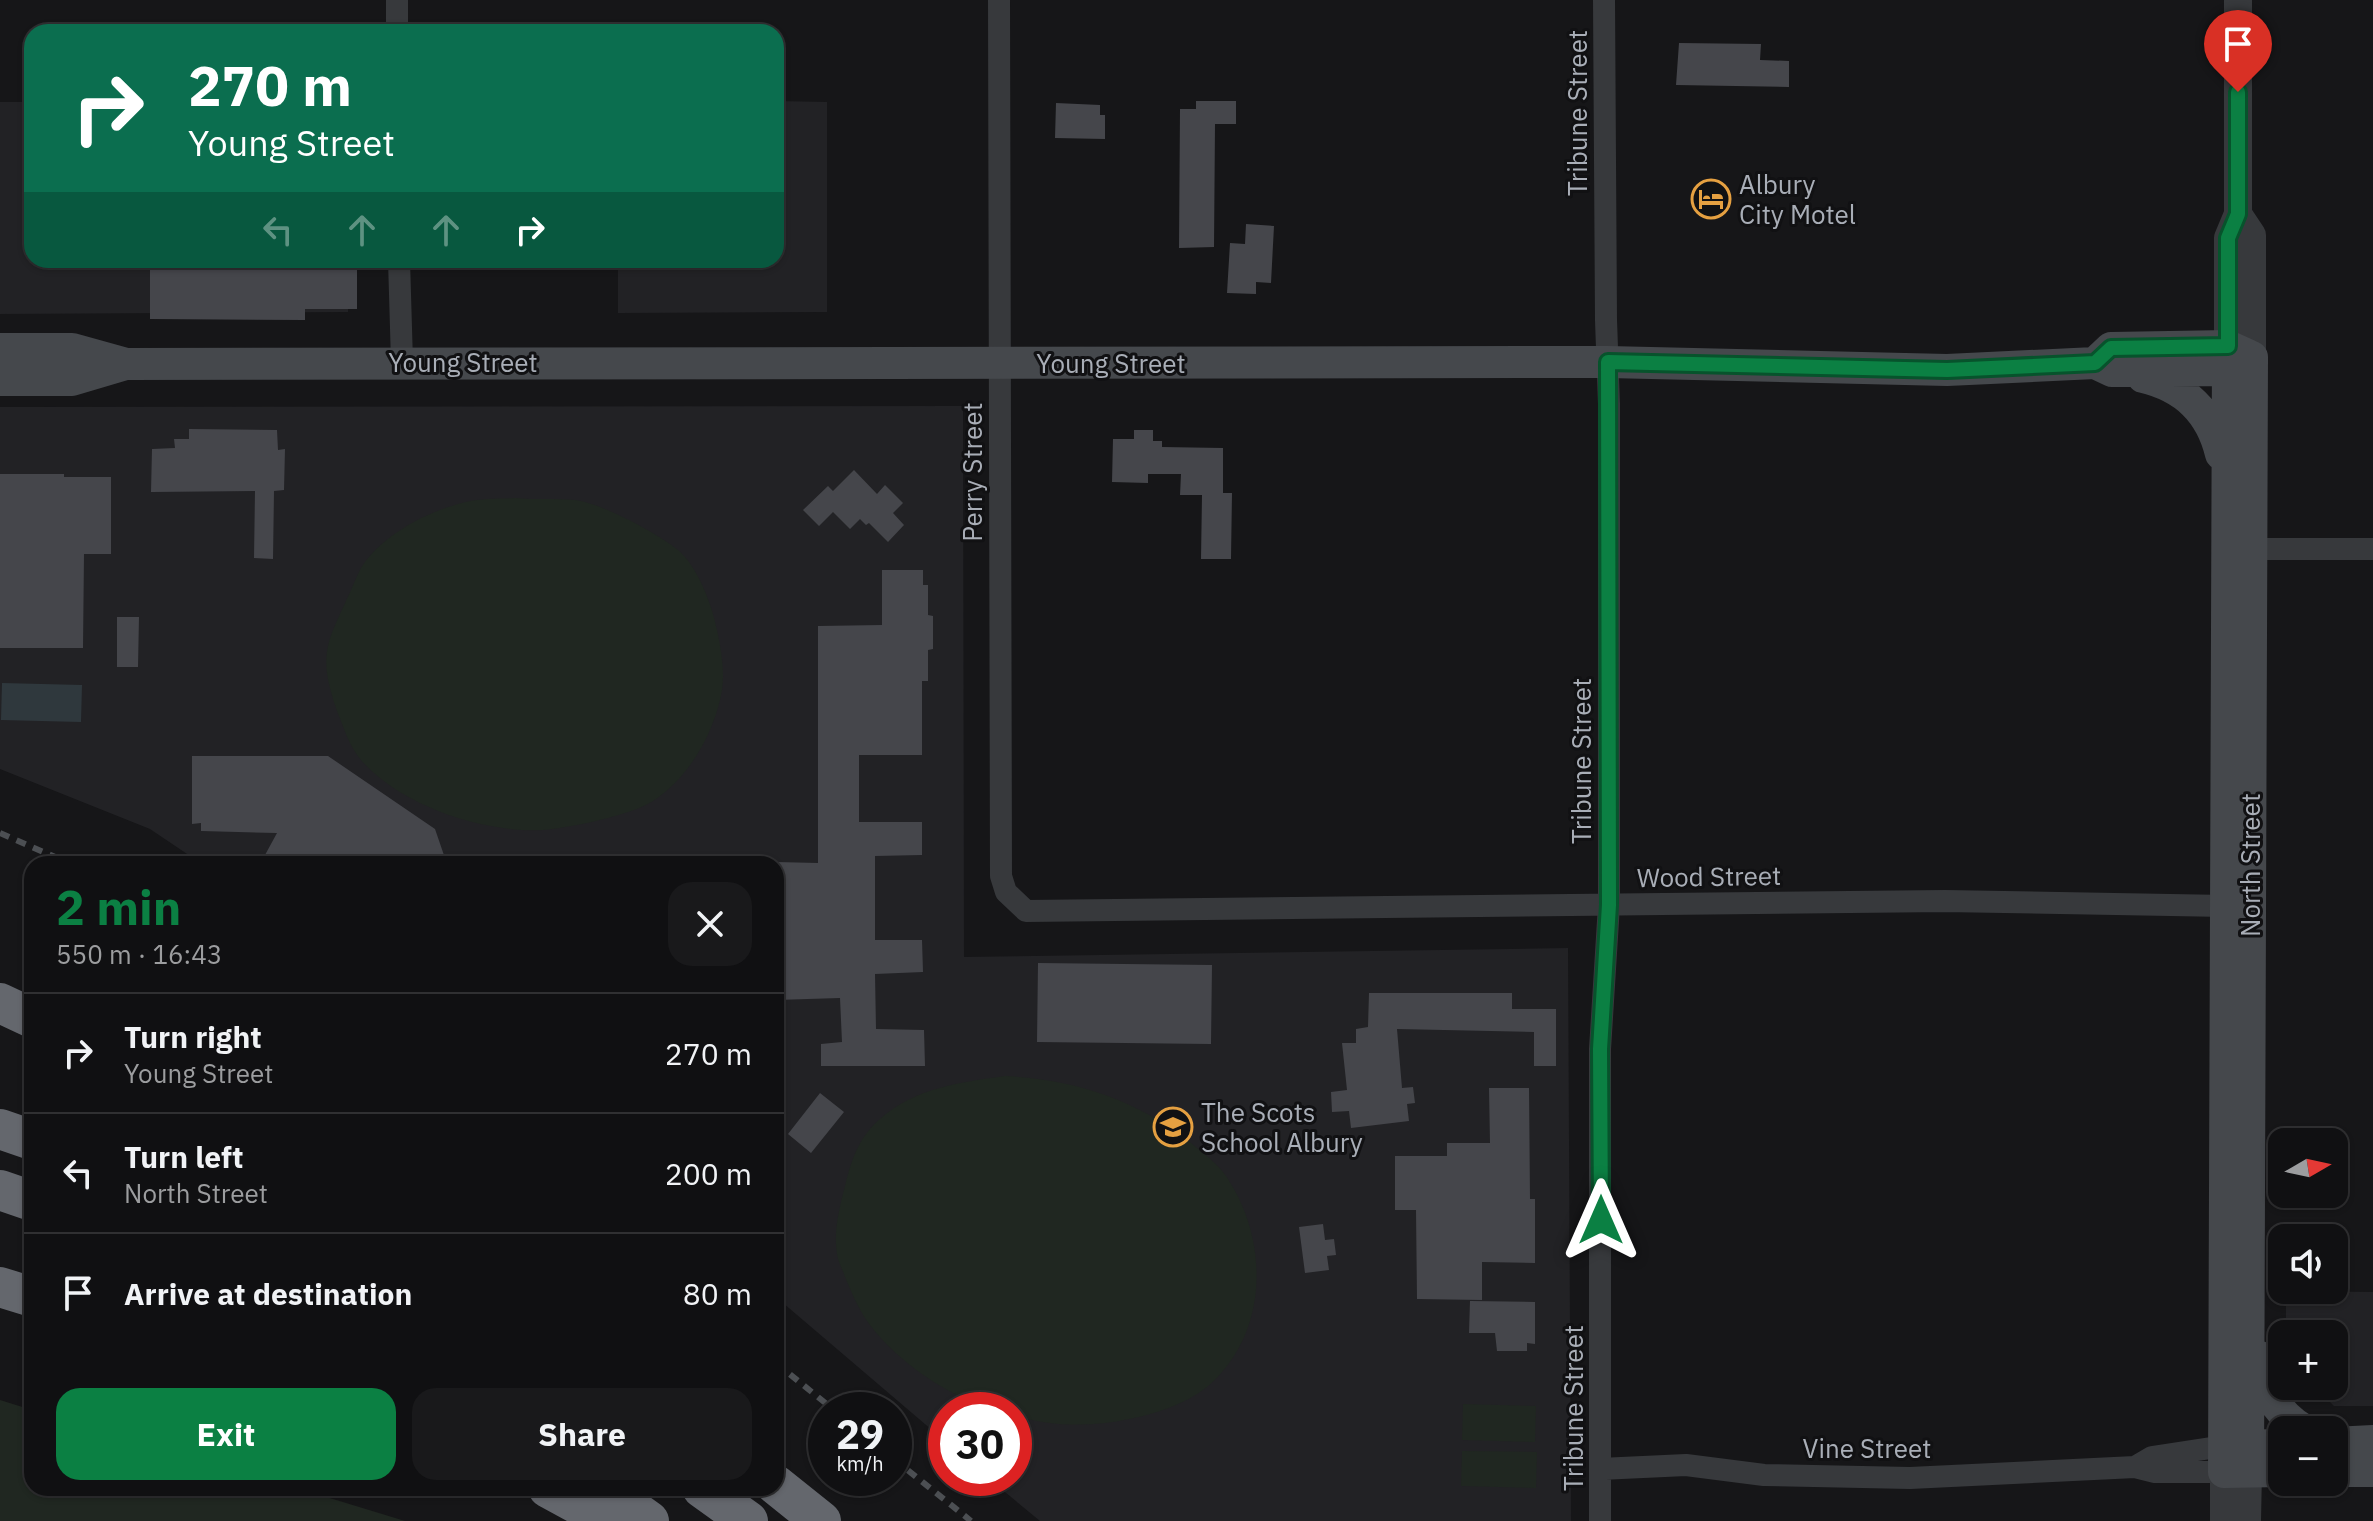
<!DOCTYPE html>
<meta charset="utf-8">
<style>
body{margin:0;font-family:"IBM Plex Sans",sans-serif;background:#19191b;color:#f1f3f6;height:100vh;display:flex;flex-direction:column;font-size:30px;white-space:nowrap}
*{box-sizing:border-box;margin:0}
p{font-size:26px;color:#9c9d9f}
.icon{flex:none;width:44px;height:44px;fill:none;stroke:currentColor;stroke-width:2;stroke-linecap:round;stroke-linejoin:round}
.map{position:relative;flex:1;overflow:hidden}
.details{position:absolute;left:24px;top:856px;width:760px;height:640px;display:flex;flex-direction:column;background:#101012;border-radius:24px;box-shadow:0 2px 6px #0004,0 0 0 2px #303032}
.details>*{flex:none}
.guide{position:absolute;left:24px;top:24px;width:760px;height:244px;border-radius:24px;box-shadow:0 2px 6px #0004,0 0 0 2px #303032;background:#0b6e4f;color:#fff;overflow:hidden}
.needle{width:52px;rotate:81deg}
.tools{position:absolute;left:2268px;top:1128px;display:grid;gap:16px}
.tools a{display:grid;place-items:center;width:80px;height:80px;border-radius:16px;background:#101012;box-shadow:0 2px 6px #0004,0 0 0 2px #303032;font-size:40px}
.speed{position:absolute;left:808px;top:1392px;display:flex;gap:16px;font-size:40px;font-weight:700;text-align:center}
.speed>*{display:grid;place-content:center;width:104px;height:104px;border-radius:50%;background:#101012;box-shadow:0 2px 6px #0004,0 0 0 2px #303032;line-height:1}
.speed small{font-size:20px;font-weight:400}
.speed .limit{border:12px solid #d22;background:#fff;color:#111}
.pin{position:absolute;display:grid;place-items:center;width:68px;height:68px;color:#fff;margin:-82px -34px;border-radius:50% 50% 50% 0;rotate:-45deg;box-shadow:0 0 8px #0007}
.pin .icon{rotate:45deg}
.me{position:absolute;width:88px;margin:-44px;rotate:0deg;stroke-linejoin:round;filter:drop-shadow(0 0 6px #0008)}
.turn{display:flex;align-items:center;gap:28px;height:168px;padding:0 32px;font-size:36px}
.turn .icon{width:104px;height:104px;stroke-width:2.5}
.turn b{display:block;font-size:56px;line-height:68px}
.lanes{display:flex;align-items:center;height:76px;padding:0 32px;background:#0003;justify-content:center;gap:40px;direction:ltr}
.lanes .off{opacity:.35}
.round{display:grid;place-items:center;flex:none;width:84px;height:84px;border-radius:24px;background:#19191b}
.head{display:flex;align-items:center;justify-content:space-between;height:136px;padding:0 32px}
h1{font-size:48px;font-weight:800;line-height:60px;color:#0b8043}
.action{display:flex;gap:16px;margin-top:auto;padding:16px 32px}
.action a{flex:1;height:92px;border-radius:24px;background:#0b8043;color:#fff;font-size:32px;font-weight:800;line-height:92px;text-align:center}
.action a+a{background:#19191b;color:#f1f3f6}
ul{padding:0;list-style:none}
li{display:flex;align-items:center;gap:24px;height:120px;padding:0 32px;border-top:2px solid #303032}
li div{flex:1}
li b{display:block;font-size:30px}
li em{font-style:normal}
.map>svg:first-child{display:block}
.built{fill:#222225}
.green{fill:#202721}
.water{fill:#2f383d}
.building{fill:#45464b}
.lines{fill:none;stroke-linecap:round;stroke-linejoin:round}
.minor{stroke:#37393c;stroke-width:22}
.tertiary{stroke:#37393c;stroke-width:28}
.secondary{stroke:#45484c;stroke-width:32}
.motorway{stroke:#64676d;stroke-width:40}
.rail{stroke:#4c4f53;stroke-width:6;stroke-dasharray:10 8;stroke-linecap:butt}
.route-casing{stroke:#07532c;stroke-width:20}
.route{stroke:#0b8043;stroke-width:14}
.labels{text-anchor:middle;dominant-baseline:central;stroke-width:6;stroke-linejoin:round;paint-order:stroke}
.street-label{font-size:26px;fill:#a9aeb7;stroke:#111113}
.poi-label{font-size:26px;fill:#a9aeb7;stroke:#111113;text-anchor:start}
</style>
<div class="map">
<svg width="2373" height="1521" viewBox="0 0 2373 1521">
<rect width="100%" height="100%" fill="#161618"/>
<path class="built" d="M776,101L827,102V312L618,313V260H776Z
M0,102H32V260H348V312L0,314Z
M963,406L964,957L1568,948L1571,1521H1040L988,1478H1014V1410H946V1442L776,1297V864H202L150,829L0,769V407Z
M2286,1291L2373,1292V1406H2334L2314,1386H2334V1334H2286Z"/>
<path class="green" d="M515,498C534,500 556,498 575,500C601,503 657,533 678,550C698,567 712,605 717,630C721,649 725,671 722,690C715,732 689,778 653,801C632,815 569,828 543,830C483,833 401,806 361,760C349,746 344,728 337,711C331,693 324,672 327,652C329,635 339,617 346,601C351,591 355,579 361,568C381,535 430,510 466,502C482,498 499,499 515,498Z
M1005,1076C1073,1079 1136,1099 1191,1143C1202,1152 1217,1163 1226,1176C1270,1241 1269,1334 1207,1387C1186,1404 1155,1414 1129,1419C1092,1427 1050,1427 1014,1415V1410C963,1410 896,1362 867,1321C858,1308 851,1291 845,1277C843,1270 838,1262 837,1254C833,1230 840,1206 846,1182C852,1158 860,1136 880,1119C915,1088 961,1082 1005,1076Z
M0,1400L32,1410V1488H297L405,1521H0Z
M1463,1404L1536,1406L1535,1442L1462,1440Z
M1462,1451L1537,1452L1536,1488L1461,1486Z"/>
<path class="water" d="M2,683L82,685L81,722L1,720Z"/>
<path class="building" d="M1679,43L1761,44L1760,60L1789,61V87L1676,85Z
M1196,101H1236V124H1215L1214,247L1179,248L1180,109H1196Z
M1056,103L1100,105V115H1105V139L1055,138Z
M1246,224L1274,226L1271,283L1256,282V294L1227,293L1230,243L1245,244Z
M150,260H357V309H305V320L150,319Z
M189,429L277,430L278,450L285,449L284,490L274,491L273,559L254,558L255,491L151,492L152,449L175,448L174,439H189Z
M1134,430H1153V441H1162V447L1223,448V493H1232L1231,559H1201L1202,495H1180L1181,474H1148V483L1112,482L1113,439H1134Z
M854,470L877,494L885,485L903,503L893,513L904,525L888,542L869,523L866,525L860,519L850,529L833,512L819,526L803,510L828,486L833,491Z
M0,474H64V477H111V554H84L83,648H0Z
M882,570H923V585H928V615L933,616V649L928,650V681H922V755H859V822H922V855L875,856V940H922L923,972L875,974L876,1029L924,1030L925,1066H821V1044L842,1042L840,998L776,1000V972H782V934H776V862L818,863V626L882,625Z
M117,617H139L138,667H117Z
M192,756H328L435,829L447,864H276L265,855L277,833L201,831V823L192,824Z
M1038,963L1212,965L1211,1044L1037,1042Z
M1369,993H1512V1009H1556V1066H1534V1032L1397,1029L1402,1088L1413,1087L1415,1103L1407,1104L1409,1121L1351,1128L1349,1111L1332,1112L1331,1092L1347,1090L1342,1043H1356V1029L1368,1027Z
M1489,1088H1529L1530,1199H1535V1263L1482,1262V1300L1417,1299L1416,1210H1395V1156H1447V1143H1490Z
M820,1093L844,1112L811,1153L788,1134Z
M1323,1224L1325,1240L1334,1239L1336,1255L1327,1256L1329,1270L1305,1273L1299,1227Z
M1470,1301L1535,1302V1344L1527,1343V1351H1497L1495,1333H1469Z"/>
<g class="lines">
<path class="minor" d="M397,0V32
M999,0L1001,876L1006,892L1026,911L1945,901L2226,906
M399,260L402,362
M2252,549H2373
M2135,1467L2152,1457L2224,1446
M1600,1469L1686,1465L1764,1475L1910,1478L2135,1467L2155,1472H2224
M1600,1521V1049L1609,905V404L1606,320L1604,0"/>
<path class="tertiary" d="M2238,214L2252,235V357
M2228,346V238L2238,214V0
M2224,1521V1472
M2247,1521L2248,1471"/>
<path class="secondary" d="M0,349H72L126,364L1608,362L1947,370L2095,363L2112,371L2228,370L2252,357
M2228,349L2224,1472L2282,1471
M2095,363L2111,348L2228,346L2248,355
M2143,377C2185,387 2211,412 2221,454
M0,380H72L126,364
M2258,1356C2265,1388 2274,1412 2304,1430
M2334,1443L2373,1441
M2227,1446L2282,1445
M2248,1471L2252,357
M2334,1471H2373"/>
<path class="motorway" d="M0,1003L32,1018
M0,1129L32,1140
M0,1190L32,1201
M0,1287L32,1297
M776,1485L821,1521
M548,1488L609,1521
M603,1488L649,1521
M702,1488L748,1521"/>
<path class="rail" d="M0,833L71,864
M776,1363L834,1410
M894,1459L971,1521"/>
</g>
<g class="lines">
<g class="route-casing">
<path id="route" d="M1601,1220L1600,1049L1609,905L1608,362L1947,370L2095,363L2111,348L2228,346V238L2238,214V92"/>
</g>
<use href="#route" class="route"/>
</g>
<defs>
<g id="hotel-ring" transform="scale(2)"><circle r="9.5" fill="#111113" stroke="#e5a041" stroke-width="1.5"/><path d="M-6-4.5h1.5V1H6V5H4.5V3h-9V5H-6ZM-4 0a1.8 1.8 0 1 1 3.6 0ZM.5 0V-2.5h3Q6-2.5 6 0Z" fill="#e5a041"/></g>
<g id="school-ring" transform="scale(2)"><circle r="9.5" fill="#111113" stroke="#e5a041" stroke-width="1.5"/><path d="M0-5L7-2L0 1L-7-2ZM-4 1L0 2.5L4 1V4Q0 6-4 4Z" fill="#e5a041"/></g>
</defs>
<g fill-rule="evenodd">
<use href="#hotel-ring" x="1711" y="199"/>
<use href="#school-ring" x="1173" y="1127"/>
</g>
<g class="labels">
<g class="street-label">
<text transform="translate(1577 113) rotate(-90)">Tribune Street</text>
<text x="463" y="362">Young Street</text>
<text x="1111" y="363">Young Street</text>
<text transform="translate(972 472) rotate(-90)">Perry Street</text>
<text transform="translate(1581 761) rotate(-90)">Tribune Street</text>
<text transform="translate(2250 865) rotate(-90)">North Street</text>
<text transform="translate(1709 876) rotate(-1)">Wood Street</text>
<text transform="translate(1573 1408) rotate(-90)">Tribune Street</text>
<text x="1867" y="1448">Vine Street</text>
</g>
<g class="poi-label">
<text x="1739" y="184">Albury<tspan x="1739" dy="30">City Motel</tspan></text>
<text x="1201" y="1112">The Scots<tspan x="1201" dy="30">School Albury</tspan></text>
</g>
</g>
</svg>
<div class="tools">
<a><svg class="needle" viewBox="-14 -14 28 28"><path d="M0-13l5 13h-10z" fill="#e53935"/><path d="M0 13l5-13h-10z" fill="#9c9d9f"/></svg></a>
<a><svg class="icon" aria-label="sound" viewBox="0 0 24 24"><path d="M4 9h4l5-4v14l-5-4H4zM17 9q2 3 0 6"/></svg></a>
<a>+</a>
<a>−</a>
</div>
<div class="speed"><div>29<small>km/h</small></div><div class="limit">30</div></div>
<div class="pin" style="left:2238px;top:92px;background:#d93025"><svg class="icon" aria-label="arrive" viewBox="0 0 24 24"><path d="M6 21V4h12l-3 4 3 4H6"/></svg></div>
<svg class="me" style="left:1601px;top:1220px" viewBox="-20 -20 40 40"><path d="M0-17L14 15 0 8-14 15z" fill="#0b8043" stroke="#fff" stroke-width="4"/></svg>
<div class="guide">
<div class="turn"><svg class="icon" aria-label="right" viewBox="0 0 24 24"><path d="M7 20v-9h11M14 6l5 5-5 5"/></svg><div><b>270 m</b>Young Street</div></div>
<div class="lanes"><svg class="icon off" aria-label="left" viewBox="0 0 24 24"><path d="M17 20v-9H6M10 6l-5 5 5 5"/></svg><svg class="icon off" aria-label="ahead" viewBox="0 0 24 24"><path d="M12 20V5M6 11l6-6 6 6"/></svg><svg class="icon off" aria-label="ahead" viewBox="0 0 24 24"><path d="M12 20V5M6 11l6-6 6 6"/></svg><svg class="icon" aria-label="right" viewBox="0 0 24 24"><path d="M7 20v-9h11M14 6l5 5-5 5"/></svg></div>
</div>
<section class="details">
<div class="head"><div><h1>2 min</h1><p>550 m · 16:43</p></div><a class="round"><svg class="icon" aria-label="close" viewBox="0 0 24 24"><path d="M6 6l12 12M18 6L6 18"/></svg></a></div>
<ul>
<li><svg class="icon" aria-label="right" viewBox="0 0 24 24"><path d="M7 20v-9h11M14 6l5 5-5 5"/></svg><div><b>Turn right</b><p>Young Street</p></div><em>270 m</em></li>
<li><svg class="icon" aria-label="left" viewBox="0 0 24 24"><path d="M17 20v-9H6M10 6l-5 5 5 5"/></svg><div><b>Turn left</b><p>North Street</p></div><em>200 m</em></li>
<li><svg class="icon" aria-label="arrive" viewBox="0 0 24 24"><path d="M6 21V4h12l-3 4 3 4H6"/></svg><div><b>Arrive at destination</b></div><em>80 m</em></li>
</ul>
<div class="action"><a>Exit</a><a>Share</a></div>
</section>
</div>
